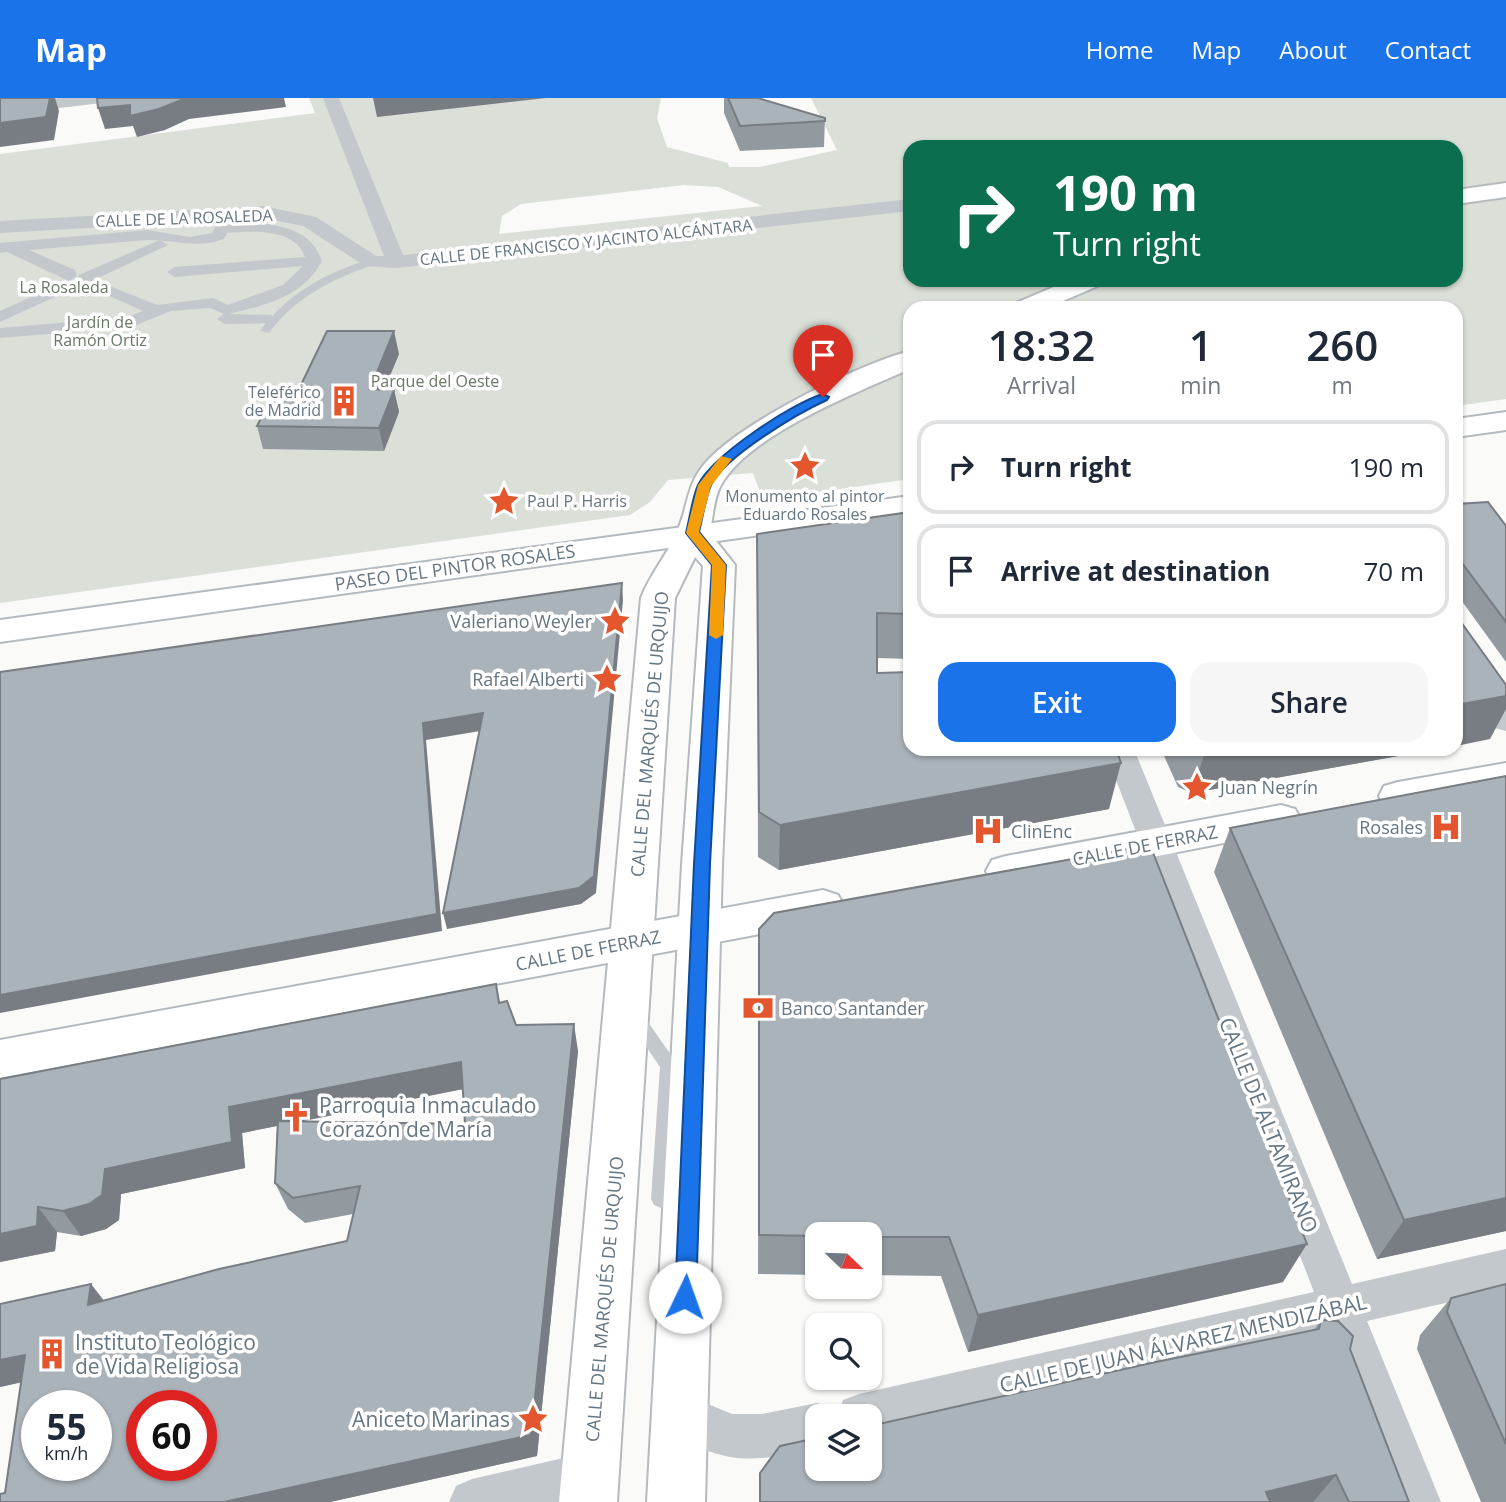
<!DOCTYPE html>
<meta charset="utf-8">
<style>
body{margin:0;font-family:"Open Sans",sans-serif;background:#f6f6f7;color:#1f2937;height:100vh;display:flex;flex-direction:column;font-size:26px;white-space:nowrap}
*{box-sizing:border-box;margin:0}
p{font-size:23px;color:#747a83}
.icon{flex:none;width:38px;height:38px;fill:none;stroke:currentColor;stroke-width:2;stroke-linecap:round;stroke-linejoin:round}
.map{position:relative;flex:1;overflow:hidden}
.panel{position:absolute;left:903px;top:203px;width:560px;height:455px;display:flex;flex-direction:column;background:#fff;border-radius:21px;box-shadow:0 2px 5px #0004}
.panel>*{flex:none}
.hud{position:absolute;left:903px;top:42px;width:560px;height:147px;border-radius:21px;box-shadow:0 2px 5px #0004;background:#0b6e4f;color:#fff;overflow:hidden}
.needle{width:46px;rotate:113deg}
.tools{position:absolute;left:805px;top:1124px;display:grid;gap:14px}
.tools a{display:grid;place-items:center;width:77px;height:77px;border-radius:14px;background:#fff;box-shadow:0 2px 5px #0004;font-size:35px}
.speed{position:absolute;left:21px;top:1292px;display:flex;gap:14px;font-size:35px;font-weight:700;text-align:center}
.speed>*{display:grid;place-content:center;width:91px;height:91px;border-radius:50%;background:#fff;box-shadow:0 2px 5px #0004;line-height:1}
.speed small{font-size:18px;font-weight:400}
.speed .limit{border:10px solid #d22;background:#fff;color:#111}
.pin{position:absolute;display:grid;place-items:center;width:60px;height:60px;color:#fff;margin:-72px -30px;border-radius:50% 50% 50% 0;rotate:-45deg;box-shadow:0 0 7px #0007}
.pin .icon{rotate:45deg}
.me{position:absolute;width:77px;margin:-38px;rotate:3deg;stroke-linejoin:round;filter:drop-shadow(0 0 5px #0008)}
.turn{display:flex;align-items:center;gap:24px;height:147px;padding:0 35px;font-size:32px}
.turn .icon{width:91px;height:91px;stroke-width:2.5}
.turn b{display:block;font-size:49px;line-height:60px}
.eta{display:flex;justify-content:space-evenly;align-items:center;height:119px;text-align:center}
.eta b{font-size:42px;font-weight:600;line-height:49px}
.button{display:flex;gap:14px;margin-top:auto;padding:14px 35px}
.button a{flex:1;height:80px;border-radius:21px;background:#1a73e8;color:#fff;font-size:28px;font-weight:600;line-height:80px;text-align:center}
.button a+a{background:#f6f6f7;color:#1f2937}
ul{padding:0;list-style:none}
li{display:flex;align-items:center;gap:21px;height:94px;margin:0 14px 10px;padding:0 21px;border:4px solid #e0e1e3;border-radius:21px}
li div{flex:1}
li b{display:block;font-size:26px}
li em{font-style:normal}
header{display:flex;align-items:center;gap:42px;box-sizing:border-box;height:98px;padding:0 35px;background:#1a73e8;color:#fff}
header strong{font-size:33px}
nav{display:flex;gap:38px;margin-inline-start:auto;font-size:24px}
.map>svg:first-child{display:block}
.green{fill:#dadfd7;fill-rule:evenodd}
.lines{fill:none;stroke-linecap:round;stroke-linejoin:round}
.secondary-casing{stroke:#b3babf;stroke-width:4}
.primary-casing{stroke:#b5babe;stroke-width:4}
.service{fill:#c3c8cc;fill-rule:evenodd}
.pedestrian{fill:#c3c8cc;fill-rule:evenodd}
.minor{fill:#c3c8cc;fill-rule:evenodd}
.secondary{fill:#fff;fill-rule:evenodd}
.primary{fill:#fff;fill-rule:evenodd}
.wall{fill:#929a9f;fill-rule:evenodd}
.shaded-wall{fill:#777d82}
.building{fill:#aab3b9;stroke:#777d82;stroke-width:2;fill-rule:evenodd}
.route{fill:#1a73e8;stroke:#114b97;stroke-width:2}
.slow{fill:#f59e0b}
.labels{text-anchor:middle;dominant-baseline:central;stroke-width:7;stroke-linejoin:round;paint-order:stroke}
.far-street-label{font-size:16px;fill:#657683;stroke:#fff}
.far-park-label{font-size:16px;fill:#687a64;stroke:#fff}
.far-poi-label{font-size:16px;fill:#657683;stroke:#fff;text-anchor:end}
.street-label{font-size:18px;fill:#657683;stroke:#fff}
.poi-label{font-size:18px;fill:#657683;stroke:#fff;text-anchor:end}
.near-poi-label{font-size:21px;fill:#657683;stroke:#fff;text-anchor:start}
.near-street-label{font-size:21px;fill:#657683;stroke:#fff}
</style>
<header>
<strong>Map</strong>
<nav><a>Home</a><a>Map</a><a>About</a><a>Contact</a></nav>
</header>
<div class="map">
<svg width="1506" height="1404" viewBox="0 0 1506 1404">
<rect width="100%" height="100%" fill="#fafaf8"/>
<path class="green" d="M309,0H661L657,20L667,49L728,65L729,69H760L837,52L811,0H1506V301L1456,308V210H910V381L791,398L761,397L753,375L668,382L650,404L630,417L0,505V56L315,15ZM910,49H1456V182H910ZM684,87L718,89L762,108L499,136L502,118L521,106Z"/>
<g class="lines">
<g class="secondary-casing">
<path id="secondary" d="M1506,314V332L1456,339V321Z
M910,398V416L0,544V522Z
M1506,665V691L1398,712L1384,708L1379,698L1384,688L1398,684Z
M1281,707L1295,711L1301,721L1295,731L1006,788L992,784L986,773L992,762L1006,758Z
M823,792L838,797L844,808L838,819L823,824L0,980V942Z"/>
</g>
<g class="primary-casing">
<path id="primary" d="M1506,85V99L1456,106V92Z
M1070,182H1103L1100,187L1047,210H1012L1016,205Z
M910,253V271C858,294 748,337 721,387C713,401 714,419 709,434L735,467L722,767L705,1404H647L682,767L703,468L695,459L675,500L617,1404H559L641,500C650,476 667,457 677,434C689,407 686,385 708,362C744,323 859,266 910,253Z"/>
</g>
<path class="service" d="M372,161L377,164L376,166C334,180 295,199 269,235L260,233C287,196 328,173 372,161Z
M635,912L641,914L678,967L671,1101L668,1107L661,1110L654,1107L651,1101L660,969L626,919L629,914Z"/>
<path class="pedestrian" d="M261,125C289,129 312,135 322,163C303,199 266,207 229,216L271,217L279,222L277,225L225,226L217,221L224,216L210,210L171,213L131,229L0,240V230L128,219L143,213L76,183L79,177L155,144L160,142L168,147L94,182L157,207L213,200L228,207L283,187L303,168L175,179L167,174L175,169L305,159C295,130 252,133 227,135L224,141C196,151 176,142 147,142L29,152L75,172L77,178L69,183L7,154L0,155V145L147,132L190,139L212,135L216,128L221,127Z
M66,183L74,188L72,191L0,224V213Z"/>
<path class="minor" d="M60,0H110L102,5L0,17V7Z
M323,0H339L403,157L910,101V113L396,170L365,168L303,128L263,120L0,135V123L263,108L316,119L376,158H384Z
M1456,543L1466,546L1506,601V633L1495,630L1456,573Z
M1104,651H1134L1352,1186L1506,1151V1191L1367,1223L1441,1404H1395L1328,1232L870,1338V1318H837L843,1302L859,1296L1314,1194Z
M679,1294L732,1316H762L817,1305L833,1311L836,1318H817V1349C749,1367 726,1366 663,1332L657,1316L663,1300Z
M590,1354L606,1361L613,1377L606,1393L573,1404H449L456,1388L472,1381Z"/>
<use href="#secondary" class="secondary"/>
<use href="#primary" class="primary"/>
</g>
<path class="wall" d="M724,0H758L825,20L824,49L740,53L724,15Z
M399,256L384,291L394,292L399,314L384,353L263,351L257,328L299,291Z
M1456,406L1506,428V564L1456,495Z
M910,414V561L877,560V575L1109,711L779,772L758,759L757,436Z
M1161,651H1437L1192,695L1178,689Z
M1506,678V1133L1377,1161L1214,774L1230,730Z
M759,831L1283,1184L968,1254L941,1178L870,1177V1136H817V1177L758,1176Z
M496,886L500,904L516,927L578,953L537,1358L330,1404H0L5,1395L21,1284L0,1289V1206L104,1203L347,1143L353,1116L305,1125L288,1111L275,1085L277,1028L242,1035L245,1070L121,1096L119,1122L106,1131L81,1138L57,1134L55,1153L0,1164V981ZM463,991L465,1026L299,1024Z
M1506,1186V1404H1481L1417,1251L1420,1237L1451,1200Z
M1321,1222L1350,1251L1409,1404H760L1314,1232Z"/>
<path class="shaded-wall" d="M50,0H55L59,13L54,42L0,49V25Z
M183,0H284L286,9L189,21L165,32L137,39L133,28L105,31L98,10Z
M373,0H546L377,19Z
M394,233L399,256L375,314L370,291Z
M394,292L399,314L384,353L379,330Z
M622,485L623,502L596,795L581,806L447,831L443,815Z
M1506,598V611L1490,641L1456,648V607Z
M483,615L486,632L426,642L442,833L0,915V897L423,625Z
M1206,651H1437L1192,695Z
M1121,665L1109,711L779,772L780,727Z
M574,926L578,953L537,1358L330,1404H224Z
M461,964L468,990L242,1035L245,1070L121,1096L119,1122L106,1131L81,1138L63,1113L105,1071L229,1009Z
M1506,1100V1133L1377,1161L1404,1122Z
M38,1109L57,1134L55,1153L0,1164V1136Z
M1307,1146L1283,1184L968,1254L978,1217Z
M91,1186L109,1209L88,1207Z
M25,1257L46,1279L0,1289V1262Z
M1336,1377L1313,1404H1258L1266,1394Z"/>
<path class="building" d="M0,0H50L46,19L0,25Z
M97,0H186L159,11L130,18V7L98,10Z
M728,0H758L825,20V23L740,28Z
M327,233H394L370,291L394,292L379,330L257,328L276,291H299Z
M1488,404L1506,428V524L1456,457V406Z
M910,414V516L877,515V575L910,574V651H1116L1121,665L780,727L759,714L757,436Z
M622,485L594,778L579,790L443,815L483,615L423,625L437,816L0,897V574Z
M1456,517L1506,587V598L1456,607Z
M1506,678V1100L1404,1122L1230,730Z
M1150,747L1307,1146L978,1217L949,1139H870V1136H817V1138L759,1137V831L774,815Z
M496,886L499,905L507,903L516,927L574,926L531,1337L224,1404H0V1396L5,1395L25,1257L0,1262V1206L91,1186L88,1207L219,1171L347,1143L360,1088L293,1100L275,1085L278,1023L465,1026L461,964L229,1009L232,1044L105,1071L102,1097L89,1106L63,1113L38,1109L37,1128L0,1136V981ZM37,1307H96V1367H37ZM142,1307H201V1367H142Z
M1506,1186V1346L1447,1214L1451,1200Z
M1321,1222L1338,1223L1353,1238L1350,1251L1409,1404H1349L1336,1377L1266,1394L1270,1404H760V1375L780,1348L817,1340V1370H870V1328L1151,1265L1319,1231Z"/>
<path class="route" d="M823,296L829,299L827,302C798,315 724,359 711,387C705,401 703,419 699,434L726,467L710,766L696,1199L693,1206L685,1209L678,1206L675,1199L694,766L712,467L686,435C690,419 692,401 698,387C712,358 792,305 823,296Z"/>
<path class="slow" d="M721,358L732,361L711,388L699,434L726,467L723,537L716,541L709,537L712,467L686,435L698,387Z"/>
<defs>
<g id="building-bare" transform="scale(2.415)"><path d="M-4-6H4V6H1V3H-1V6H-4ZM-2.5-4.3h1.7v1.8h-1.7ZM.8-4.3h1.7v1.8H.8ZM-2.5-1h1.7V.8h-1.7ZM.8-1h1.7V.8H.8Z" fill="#e4572e" stroke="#fff" stroke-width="2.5" paint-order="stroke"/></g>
<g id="sight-bare" transform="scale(2.415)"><path d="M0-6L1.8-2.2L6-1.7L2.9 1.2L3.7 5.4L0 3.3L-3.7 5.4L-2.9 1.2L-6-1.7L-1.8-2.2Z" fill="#e4572e" stroke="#fff" stroke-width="2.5" paint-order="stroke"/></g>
<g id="hospital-bare" transform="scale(2.415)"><path d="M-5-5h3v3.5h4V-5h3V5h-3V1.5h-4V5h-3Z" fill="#e4572e" stroke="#fff" stroke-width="2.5" paint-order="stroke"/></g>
<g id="bank-bare" transform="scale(2.415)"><path d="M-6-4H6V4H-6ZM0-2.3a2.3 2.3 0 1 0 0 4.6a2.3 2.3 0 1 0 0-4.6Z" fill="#e4572e" stroke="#fff" stroke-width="2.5" paint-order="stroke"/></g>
<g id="church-bare" transform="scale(2.415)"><path d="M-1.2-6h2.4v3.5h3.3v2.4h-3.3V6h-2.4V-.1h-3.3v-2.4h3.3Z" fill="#e4572e" stroke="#fff" stroke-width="2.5" paint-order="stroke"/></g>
</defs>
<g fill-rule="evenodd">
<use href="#building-bare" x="344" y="303"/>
<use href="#sight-bare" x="805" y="368"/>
<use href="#sight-bare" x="504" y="403"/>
<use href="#sight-bare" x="615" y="523"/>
<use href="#sight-bare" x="607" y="581"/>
<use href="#sight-bare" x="1197" y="689"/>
<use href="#hospital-bare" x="1446" y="729"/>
<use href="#hospital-bare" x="988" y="733"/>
<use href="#bank-bare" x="758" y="910"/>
<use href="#church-bare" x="296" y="1019"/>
<use href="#building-bare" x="52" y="1256"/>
<use href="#sight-bare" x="533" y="1321"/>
</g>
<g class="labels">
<g class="far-street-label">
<text transform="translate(184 120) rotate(-2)">CALLE DE LA ROSALEDA</text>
<text transform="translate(586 144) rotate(-6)">CALLE DE FRANCISCO Y JACINTO ALCÁNTARA</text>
</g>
<g class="far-park-label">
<text x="64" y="189">La Rosaleda</text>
<text x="100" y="224">Jardín de<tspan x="100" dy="18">Ramón Ortiz</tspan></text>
<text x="435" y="283">Parque del Oeste</text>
</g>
<g class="far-poi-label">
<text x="321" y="294">Teleférico<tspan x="321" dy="18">de Madrid</tspan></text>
<text x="805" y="398" text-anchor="middle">Monumento al pintor<tspan x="805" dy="18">Eduardo Rosales</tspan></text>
<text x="527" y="403" text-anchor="start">Paul P. Harris</text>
</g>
<g class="street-label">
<text transform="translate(455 469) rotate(-8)">PASEO DEL PINTOR ROSALES</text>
<text transform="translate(649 636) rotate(-85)">CALLE DEL MARQUÉS DE URQUIJO</text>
<text transform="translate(1145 747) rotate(-11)">CALLE DE FERRAZ</text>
<text transform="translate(588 852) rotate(-11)">CALLE DE FERRAZ</text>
<text transform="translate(604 1201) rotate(-85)">CALLE DEL MARQUÉS DE URQUIJO</text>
</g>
<g class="poi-label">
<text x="592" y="523">Valeriano Weyler</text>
<text x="584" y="581">Rafael Alberti</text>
<text x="1220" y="689" text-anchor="start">Juan Negrín</text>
<text x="1423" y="729">Rosales</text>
<text x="1011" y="733" text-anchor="start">ClinEnc</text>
<text x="781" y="910" text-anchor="start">Banco Santander</text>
</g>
<g class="near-poi-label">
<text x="319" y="1007">Parroquia Inmaculado<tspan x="319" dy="24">Corazón de María</tspan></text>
<text x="75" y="1244">Instituto Teológico<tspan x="75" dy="24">de Vida Religiosa</tspan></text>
<text x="510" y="1321" text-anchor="end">Aniceto Marinas</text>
</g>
<g class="near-street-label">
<text transform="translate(1269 1027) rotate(68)">CALLE DE ALTAMIRANO</text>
<text transform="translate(1183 1245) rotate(-13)">CALLE DE JUAN ÁLVAREZ MENDIZÁBAL</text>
</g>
</g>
</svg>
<div class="tools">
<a><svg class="needle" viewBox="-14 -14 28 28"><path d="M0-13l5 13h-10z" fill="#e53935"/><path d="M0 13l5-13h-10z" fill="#747a83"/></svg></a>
<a><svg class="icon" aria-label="search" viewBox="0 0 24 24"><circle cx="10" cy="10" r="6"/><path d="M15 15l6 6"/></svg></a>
<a><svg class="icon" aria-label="layers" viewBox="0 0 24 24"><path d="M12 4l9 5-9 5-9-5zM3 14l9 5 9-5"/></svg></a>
</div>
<div class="speed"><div>55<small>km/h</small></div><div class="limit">60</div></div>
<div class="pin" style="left:823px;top:299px;background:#d93025"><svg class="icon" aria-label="arrive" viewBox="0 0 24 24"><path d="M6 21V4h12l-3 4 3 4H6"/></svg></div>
<svg class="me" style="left:685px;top:1199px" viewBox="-20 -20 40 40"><circle r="19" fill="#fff"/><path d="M0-13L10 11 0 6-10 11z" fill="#1a73e8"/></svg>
<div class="hud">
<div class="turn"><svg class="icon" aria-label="right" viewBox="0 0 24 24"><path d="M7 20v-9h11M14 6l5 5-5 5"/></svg><div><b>190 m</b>Turn right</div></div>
</div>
<section class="panel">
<div class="eta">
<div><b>18:32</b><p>Arrival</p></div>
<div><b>1</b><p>min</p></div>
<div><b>260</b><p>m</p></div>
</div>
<ul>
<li><svg class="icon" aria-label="right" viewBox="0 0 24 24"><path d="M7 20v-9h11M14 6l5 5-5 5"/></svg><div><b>Turn right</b></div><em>190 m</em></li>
<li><svg class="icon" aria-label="arrive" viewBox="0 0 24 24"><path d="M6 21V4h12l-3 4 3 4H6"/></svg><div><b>Arrive at destination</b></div><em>70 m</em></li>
</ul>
<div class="button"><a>Exit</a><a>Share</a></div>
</section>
</div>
